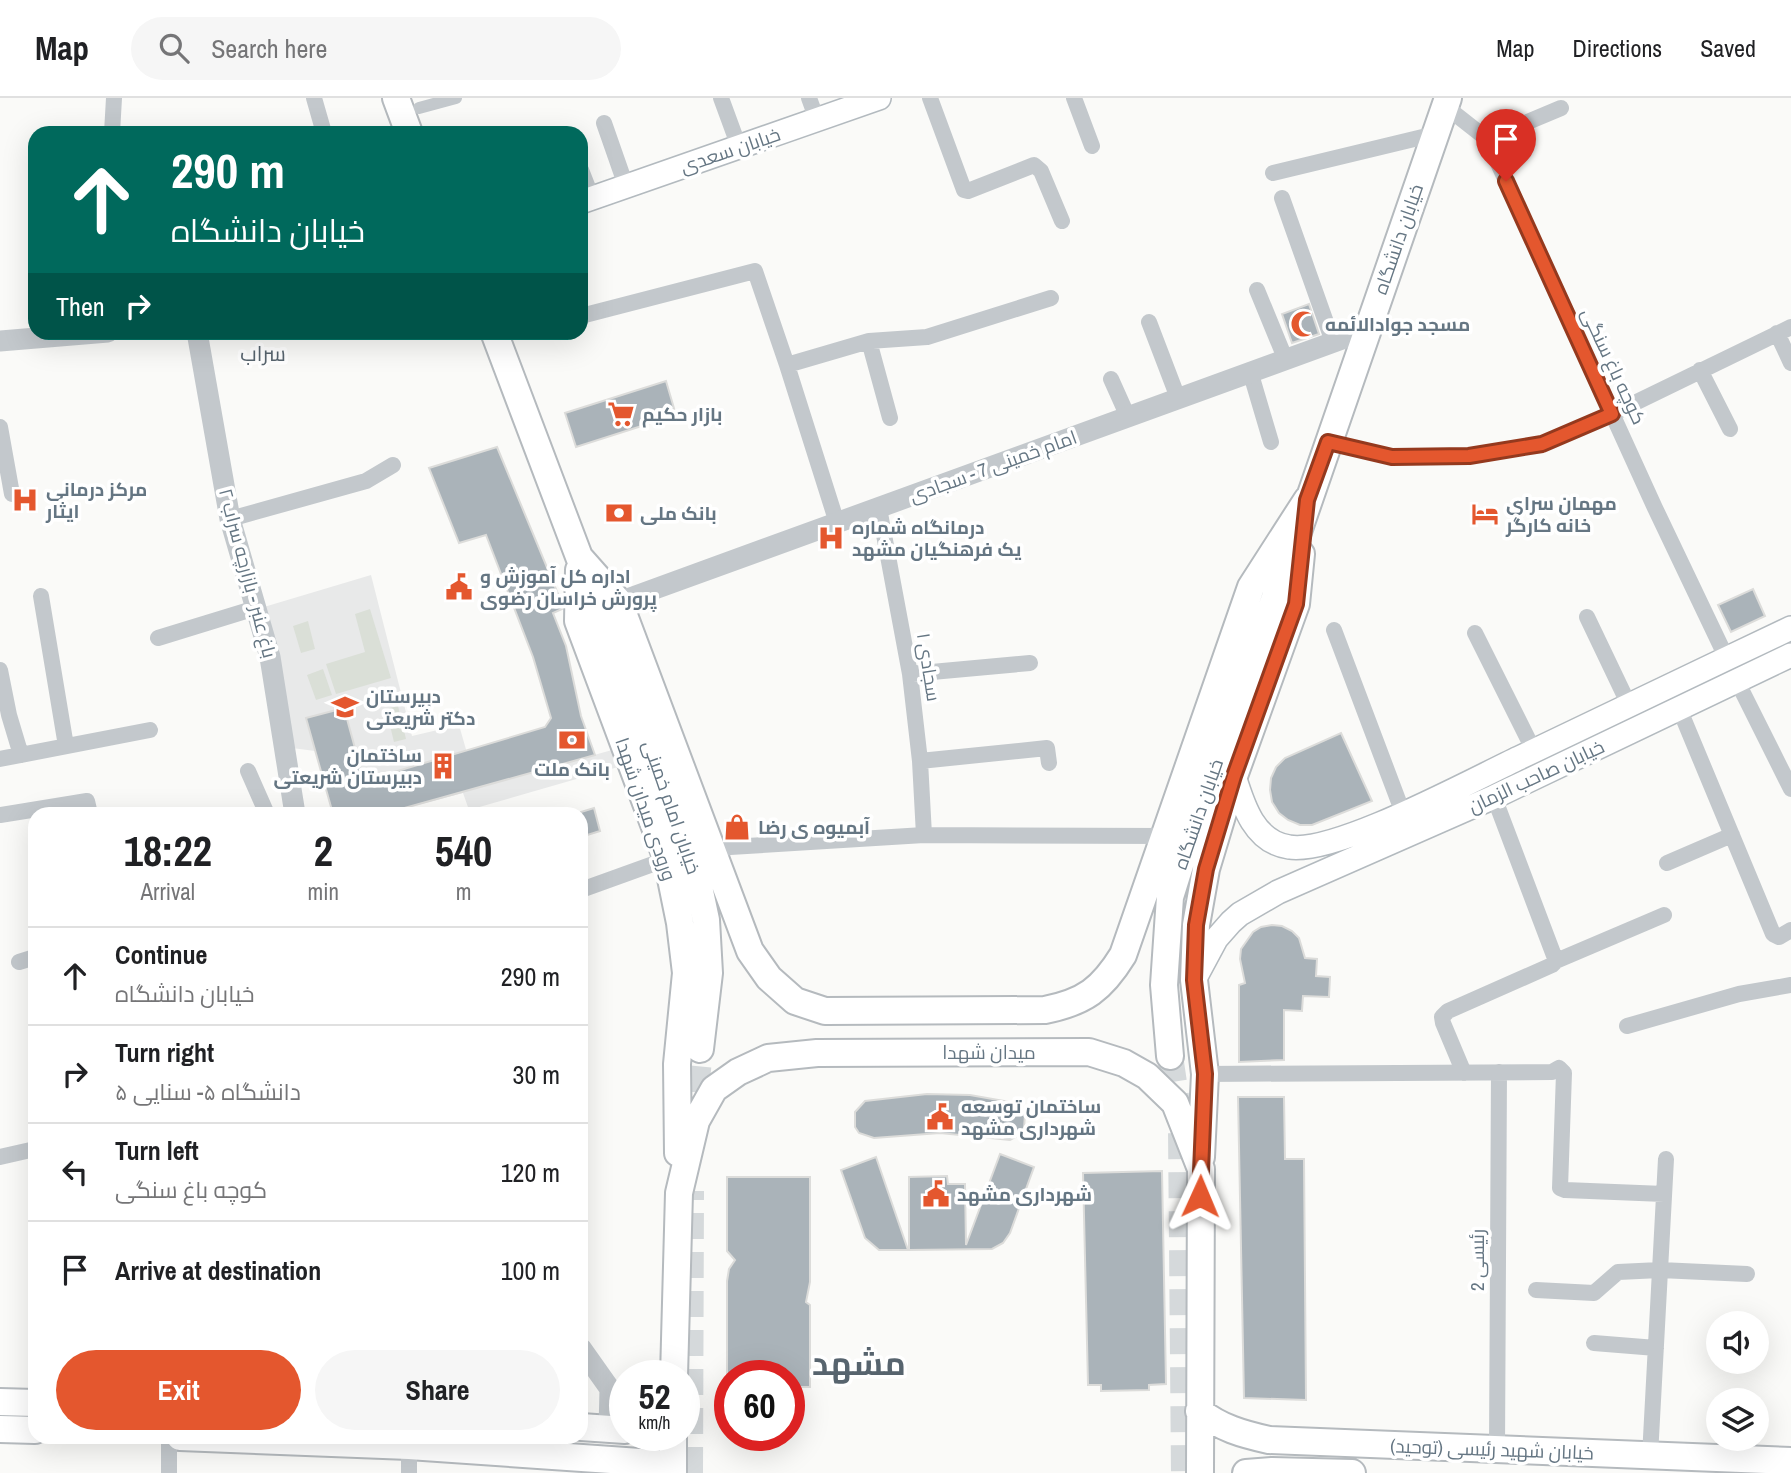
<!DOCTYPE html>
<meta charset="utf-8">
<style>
body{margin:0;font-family:"Archivo Narrow",Cairo,sans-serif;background:#f6f6f6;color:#202124;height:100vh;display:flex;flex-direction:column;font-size:26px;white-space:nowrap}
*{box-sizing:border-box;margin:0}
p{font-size:23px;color:#757577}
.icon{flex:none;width:38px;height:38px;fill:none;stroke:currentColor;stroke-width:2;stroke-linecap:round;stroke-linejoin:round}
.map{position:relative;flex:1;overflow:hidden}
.sheet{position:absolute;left:28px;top:709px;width:560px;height:637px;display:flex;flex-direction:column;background:#fff;border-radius:21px;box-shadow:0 7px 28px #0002}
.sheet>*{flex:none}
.guide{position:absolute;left:28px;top:28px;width:560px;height:214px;border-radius:21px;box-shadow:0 7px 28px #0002;background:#00695c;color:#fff;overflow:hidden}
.tools{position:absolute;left:1706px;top:1213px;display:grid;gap:14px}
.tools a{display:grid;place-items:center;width:63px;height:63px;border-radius:50%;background:#fff;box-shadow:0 7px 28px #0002;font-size:35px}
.speed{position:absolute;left:609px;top:1262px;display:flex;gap:14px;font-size:35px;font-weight:700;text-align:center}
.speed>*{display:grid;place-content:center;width:91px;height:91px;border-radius:50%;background:#fff;box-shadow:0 7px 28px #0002;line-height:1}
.speed small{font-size:18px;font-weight:400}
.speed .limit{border:10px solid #d22;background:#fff;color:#111}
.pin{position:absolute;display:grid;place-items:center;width:60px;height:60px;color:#fff;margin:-72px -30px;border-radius:50% 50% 50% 0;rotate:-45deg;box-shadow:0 0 7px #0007}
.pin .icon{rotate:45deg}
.me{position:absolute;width:77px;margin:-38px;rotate:1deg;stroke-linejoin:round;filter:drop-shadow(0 0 5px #0008)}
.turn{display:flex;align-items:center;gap:24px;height:147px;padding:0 28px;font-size:32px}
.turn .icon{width:91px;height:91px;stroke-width:2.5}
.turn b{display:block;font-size:49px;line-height:60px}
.then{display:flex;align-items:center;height:66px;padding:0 28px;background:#0003;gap:14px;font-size:26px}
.eta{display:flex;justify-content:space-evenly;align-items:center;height:119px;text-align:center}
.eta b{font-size:42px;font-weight:800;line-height:49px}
.button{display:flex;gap:14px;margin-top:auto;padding:14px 28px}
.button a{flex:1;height:80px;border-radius:42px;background:#e4572e;color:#fff;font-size:28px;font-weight:800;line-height:80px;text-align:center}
.button a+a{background:#f6f6f6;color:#202124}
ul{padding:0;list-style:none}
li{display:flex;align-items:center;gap:21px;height:98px;padding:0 28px;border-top:2px solid #e0e0e0}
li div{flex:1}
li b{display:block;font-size:26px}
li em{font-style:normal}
header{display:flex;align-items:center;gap:42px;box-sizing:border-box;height:98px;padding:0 35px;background:#fff;border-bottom:2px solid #e0e0e0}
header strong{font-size:33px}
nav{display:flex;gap:38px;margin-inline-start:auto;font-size:24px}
.search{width:490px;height:63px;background:#f6f6f6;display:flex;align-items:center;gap:18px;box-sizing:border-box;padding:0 24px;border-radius:38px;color:#757577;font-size:26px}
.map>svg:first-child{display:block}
.built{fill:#e8e9e9}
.green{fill:#dadfd7}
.building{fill:#aab3b9;stroke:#dcdcda;stroke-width:2}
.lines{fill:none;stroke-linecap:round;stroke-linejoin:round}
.primary-tunnel{stroke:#d5d9db;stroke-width:26;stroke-dasharray:26 13;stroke-linecap:butt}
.secondary-casing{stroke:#b3babf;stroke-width:26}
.primary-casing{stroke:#b5babe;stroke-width:30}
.pedestrian{stroke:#c3c8cc;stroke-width:12}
.minor{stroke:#c3c8cc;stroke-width:16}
.tertiary{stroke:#c3c8cc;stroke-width:21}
.secondary{stroke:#fff;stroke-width:23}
.primary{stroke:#fff;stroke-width:26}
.route-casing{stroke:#94391e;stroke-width:18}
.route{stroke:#e4572e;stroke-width:12}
.labels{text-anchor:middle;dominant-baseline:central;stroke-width:7;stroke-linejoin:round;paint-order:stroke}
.street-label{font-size:19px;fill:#657683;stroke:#fff}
.poi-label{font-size:19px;font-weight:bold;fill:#657683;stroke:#fff;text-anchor:start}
.neighbourhood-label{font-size:21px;fill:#57646e;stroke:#fff}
.town-label{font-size:33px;font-weight:bold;fill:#57646e;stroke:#fff}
</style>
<header>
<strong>Map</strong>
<div class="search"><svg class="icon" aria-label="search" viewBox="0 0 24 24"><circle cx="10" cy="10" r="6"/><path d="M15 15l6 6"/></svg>Search here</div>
<nav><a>Map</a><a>Directions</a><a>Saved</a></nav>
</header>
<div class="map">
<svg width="1791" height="1375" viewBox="0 0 1791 1375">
<rect width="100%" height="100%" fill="#fafaf8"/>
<path class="built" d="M371,477L412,638L459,627L477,690L612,652L618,669L469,712L463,695L383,716L315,653L292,650L264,509Z"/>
<path class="green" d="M370,511L391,580L336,596L326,566L365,554L355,516Z
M308,523L315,551L301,555L293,528Z
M323,571L332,597L316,602L307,577Z
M398,608L406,641L394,644L386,611Z"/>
<path class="building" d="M1309,206L1319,236L1292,245L1282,216Z
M666,283L676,317L576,349L565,315Z
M497,349L563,508L562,511L553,515L566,548L581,618L595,657L383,716H333L306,620L344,610L364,683L545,629L551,620L533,559L486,437L459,445L429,370Z
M1753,491L1765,518L1731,534L1718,507Z
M1341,635L1372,703L1312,727H1300L1288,722L1279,715L1272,704L1270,692L1271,680L1276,669L1285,660Z
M594,710L600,733L581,739V714Z
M1272,827L1282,828L1292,833L1299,840L1305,860L1317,861L1316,878L1330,879L1329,899L1303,898L1302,913L1284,912V962L1239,964V887L1245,885L1240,861L1241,851L1253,834L1261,829Z
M927,996L970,997L1015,1005L1025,1016L1024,1031L1019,1037L1010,1042L940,1035L874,1040L859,1035L855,1029V1014L865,1003Z
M1238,999H1284L1285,1061H1304L1306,1302L1244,1300Z
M1000,1056L1034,1069L1010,1135L1003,1145L992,1151L909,1152V1079L947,1078L948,1086H965L966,1147Z
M876,1059L908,1152H879L865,1140L841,1072Z
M1162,1073L1166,1286L1149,1287V1292L1101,1293V1287H1088L1083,1075Z
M727,1079H810V1184L806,1204L810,1207V1289H789V1278H727V1183L729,1171L735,1162L727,1153Z"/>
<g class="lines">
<path class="primary-tunnel" d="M1170,958L1181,1032L1184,1375
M692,1033L700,951
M690,1375L691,1093"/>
<g class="secondary-casing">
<path id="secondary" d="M581,104L879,0
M1234,678C1243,707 1254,744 1289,749C1335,757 1472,682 1519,660C1609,617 1700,573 1791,530
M1194,882L1216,841L1231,824L1240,816L1278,794L1494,699L1791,557"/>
</g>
<g class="primary-casing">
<path id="primary" d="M396,0L409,35
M494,234L693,760L706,822L709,875L700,951
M580,460L619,504L750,853L769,880L795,903L825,913L1045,912C1085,904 1102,891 1123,857L1251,489L1307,402
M579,472L578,523L667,761L680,825L686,875L677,966L678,1055
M1170,958L1164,887L1170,799L1190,735L1281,483L1448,0
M1201,1059L1205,976L1194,882L1196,827L1206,771L1234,678L1296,506L1301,456
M674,1278L679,1095L696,1023L714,991L738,974L768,960L817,955L1089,954L1124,965L1147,978L1175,1005L1201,1071L1200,1375
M0,1304L35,1305
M1199,1313C1221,1330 1242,1336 1269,1342L1791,1363
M581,1329L625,1332
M0,1331L35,1332
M673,1337V1375
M180,1339L409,1348L654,1365L673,1369
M1246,1375L1272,1373L1352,1375"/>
</g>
<path class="pedestrian" d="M419,10L456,0"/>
<path class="minor" d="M314,0L324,35
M721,0L739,49
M809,0L817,22
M930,0L964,92L968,93L1034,67L1041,73L1062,123
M1074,0L1092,48
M1445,8L1487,41L1655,410L1727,561
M604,25L626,88
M112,35L114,0
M1487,41L1561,10
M581,72L592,100
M1273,75L1435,36
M1282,100L1333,244
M1257,192L1285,260
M581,218L755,173L787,267L837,425
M1149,224L1178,300
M1777,235L1791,265
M869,243L890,320
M787,267L869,243L927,239L1051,200
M1700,272L1730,331
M1250,273L1271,344
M1111,281L1128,319
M0,329L12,396
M1328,344L1392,359L1469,358L1542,346L1612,316L1791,229
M879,410L910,576L920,663L924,737
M230,421L366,383L393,367
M41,498L66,648
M1587,519L1629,607
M1334,532L1403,715
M1475,535L1534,653
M158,540L256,510
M0,572L9,617L21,657
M910,576L1030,565
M1737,583L1791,691
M1679,610L1773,836L1779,839L1791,832
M0,661L150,632
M920,663L1047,650L1049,665
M248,673L267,716
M1494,699L1556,863
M0,717L87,703L90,716
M714,753L730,749L924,737L1163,738
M1667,765L1732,737
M581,792L667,761
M19,864L35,859
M1627,928L1739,896L1791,887
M1464,975L1443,925L1442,919L1448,913L1552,867L1556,863L1664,817
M1205,976L1552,974L1559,970L1564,975L1560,1090L1565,1092L1664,1096
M0,1059L35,1051
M1536,1192L1594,1195L1618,1174L1660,1172L1747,1176
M1594,1245L1656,1250
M1497,1350L1499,974
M1650,1358L1666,1061
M169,1375V1339
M409,1375V1348"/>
<path class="tertiary" d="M197,234L230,421L270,559L295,716
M0,243L108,234
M619,504L1367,232
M581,1250L610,1291L609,1331"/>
<use href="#secondary" class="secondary"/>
<use href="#primary" class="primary"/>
</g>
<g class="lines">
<g class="route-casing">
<path id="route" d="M1200,1098L1205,976L1194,882L1196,827L1206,771L1234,678L1296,506L1307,402L1328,344L1392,359L1469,358L1542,346L1612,316L1506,83"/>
</g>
<use href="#route" class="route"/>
</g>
<defs>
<g id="mosque-bare" transform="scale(2.1)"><path d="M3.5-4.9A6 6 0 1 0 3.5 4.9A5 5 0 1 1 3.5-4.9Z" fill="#e4572e" stroke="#fff" stroke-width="2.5" paint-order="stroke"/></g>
<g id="supermarket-bare" transform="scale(2.1)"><path d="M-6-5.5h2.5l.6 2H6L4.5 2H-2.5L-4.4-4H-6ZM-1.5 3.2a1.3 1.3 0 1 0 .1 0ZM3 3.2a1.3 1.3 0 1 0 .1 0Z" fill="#e4572e" stroke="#fff" stroke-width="2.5" paint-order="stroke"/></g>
<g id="hospital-bare" transform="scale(2.1)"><path d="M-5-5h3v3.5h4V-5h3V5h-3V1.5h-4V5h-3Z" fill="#e4572e" stroke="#fff" stroke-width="2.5" paint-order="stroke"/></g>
<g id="bank-bare" transform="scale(2.1)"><path d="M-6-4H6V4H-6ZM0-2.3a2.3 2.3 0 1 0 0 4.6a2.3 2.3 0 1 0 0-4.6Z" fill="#e4572e" stroke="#fff" stroke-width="2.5" paint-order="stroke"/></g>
<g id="hotel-bare" transform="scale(2.1)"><path d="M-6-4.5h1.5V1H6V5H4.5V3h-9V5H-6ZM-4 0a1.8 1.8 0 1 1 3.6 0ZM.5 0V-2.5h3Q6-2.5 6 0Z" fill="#e4572e" stroke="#fff" stroke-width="2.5" paint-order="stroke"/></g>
<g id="civic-bare" transform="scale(2.1)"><path d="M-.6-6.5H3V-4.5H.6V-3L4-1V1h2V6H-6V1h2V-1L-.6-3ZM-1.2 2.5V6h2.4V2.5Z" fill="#e4572e" stroke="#fff" stroke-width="2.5" paint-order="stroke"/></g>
<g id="school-bare" transform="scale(2.1)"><path d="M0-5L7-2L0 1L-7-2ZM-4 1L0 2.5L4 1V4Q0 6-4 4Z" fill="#e4572e" stroke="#fff" stroke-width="2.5" paint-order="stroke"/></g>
<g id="building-bare" transform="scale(2.1)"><path d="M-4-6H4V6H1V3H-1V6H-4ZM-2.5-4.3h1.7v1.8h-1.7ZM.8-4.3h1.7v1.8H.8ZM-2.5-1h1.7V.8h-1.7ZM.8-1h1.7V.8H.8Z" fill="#e4572e" stroke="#fff" stroke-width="2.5" paint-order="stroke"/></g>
<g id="shop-bare" transform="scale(2.1)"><path d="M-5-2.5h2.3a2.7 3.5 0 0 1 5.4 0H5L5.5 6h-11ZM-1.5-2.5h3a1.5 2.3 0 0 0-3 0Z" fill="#e4572e" stroke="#fff" stroke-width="2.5" paint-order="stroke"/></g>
</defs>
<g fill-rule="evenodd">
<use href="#mosque-bare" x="1304" y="226"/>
<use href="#supermarket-bare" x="621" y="316"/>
<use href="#hospital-bare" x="25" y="402"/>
<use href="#bank-bare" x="619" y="415"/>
<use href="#hotel-bare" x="1485" y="416"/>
<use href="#hospital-bare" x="831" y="440"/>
<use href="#civic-bare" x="459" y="489"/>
<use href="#school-bare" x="345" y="609"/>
<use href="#bank-bare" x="572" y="642"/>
<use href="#building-bare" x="443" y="668"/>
<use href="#shop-bare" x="737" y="729"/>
<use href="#civic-bare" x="940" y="1019"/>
<use href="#civic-bare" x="936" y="1096"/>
</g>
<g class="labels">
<g class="street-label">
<text transform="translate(730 52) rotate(-19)">خیابان سعدی</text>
<text transform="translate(1398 141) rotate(-71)">خیابان دانشگاه</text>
<text transform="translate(1614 268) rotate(65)">کوچه باغ سنگی</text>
<text transform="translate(993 368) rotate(-20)">امام خمینی 7 - سجادی</text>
<text transform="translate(248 475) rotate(75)">باغ عنبر - بازارچه سراب ۲</text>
<text transform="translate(929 569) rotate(81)">سجادی ۱</text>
<text transform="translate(1536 678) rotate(-25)">خیابان صاحب الزمان</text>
<text transform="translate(672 709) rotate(71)">خیابان امام خمینی</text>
<text transform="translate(646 711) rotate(71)">ورودی میدان شهدا</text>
<text transform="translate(1198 716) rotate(-71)">خیابان دانشگاه</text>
<text x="989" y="954">میدان شهدا</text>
<text transform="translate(1477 1162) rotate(-90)">رئیسی 2</text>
<text transform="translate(1492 1351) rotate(2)">خیابان شهید رئیسی (توحید)</text>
</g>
<g class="poi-label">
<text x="1325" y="226">مسجد جوادالائمه</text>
<text x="642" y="316">بازار حکیم</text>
<text x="46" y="391">مرکز درمانی<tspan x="46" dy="22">ایثار</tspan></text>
<text x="1506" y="405">مهمان سرای<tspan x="1506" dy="22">خانه کارگر</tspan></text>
<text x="640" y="415">بانک ملی</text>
<text x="852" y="429">درمانگاه شماره<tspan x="852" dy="22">یک فرهنگیان مشهد</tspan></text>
<text x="480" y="478">اداره کل آموزش و<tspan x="480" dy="22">پرورش خراسان رضوی</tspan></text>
<text x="366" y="598">دبیرستان<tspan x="366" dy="22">دکتر شریعتی</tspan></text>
<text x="422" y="657" text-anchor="end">ساختمان<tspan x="422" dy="22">دبیرستان شریعتی</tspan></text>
<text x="572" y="671" text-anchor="middle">بانک ملت</text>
<text x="758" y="729">آبمیوه ی رضا</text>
<text x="961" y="1008">ساختمان توسعه<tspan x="961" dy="22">شهرداری مشهد</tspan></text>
<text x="957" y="1096">شهرداری مشهد</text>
</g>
<g class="neighbourhood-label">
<text x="263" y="255">سراب</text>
</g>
<g class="town-label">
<text x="859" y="1265">مشهد</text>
</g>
</g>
</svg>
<div class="tools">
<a><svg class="icon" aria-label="sound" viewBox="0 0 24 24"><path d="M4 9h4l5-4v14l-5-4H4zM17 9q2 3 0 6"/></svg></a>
<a><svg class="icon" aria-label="layers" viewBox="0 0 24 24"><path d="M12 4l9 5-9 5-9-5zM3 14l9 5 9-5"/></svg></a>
</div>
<div class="speed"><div>52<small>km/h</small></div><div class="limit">60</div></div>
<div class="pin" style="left:1506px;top:83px;background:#d93025"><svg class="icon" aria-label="arrive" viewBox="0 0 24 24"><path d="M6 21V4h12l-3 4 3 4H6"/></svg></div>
<svg class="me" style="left:1200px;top:1098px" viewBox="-20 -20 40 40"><path d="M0-17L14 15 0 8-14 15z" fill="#e4572e" stroke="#fff" stroke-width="4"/></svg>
<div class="guide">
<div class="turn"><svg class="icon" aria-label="ahead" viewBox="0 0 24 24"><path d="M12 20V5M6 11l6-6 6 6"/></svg><div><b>290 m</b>خیابان دانشگاه</div></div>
<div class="then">Then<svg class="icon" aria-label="right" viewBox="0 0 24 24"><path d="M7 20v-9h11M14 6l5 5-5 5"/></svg></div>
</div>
<section class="sheet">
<div class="eta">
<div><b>18:22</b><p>Arrival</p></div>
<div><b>2</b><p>min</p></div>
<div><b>540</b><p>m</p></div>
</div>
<ul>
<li><svg class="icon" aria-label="ahead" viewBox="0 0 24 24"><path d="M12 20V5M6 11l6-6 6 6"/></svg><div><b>Continue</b><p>خیابان دانشگاه</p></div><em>290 m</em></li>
<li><svg class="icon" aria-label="right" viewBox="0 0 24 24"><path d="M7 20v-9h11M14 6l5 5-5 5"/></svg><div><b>Turn right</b><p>دانشگاه ۵- سنایی ۵</p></div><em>30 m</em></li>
<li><svg class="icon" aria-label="left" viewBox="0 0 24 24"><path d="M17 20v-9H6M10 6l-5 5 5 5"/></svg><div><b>Turn left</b><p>کوچه باغ سنگی</p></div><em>120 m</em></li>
<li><svg class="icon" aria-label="arrive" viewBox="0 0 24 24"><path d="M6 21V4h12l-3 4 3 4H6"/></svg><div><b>Arrive at destination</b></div><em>100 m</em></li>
</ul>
<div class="button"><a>Exit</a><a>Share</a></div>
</section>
</div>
